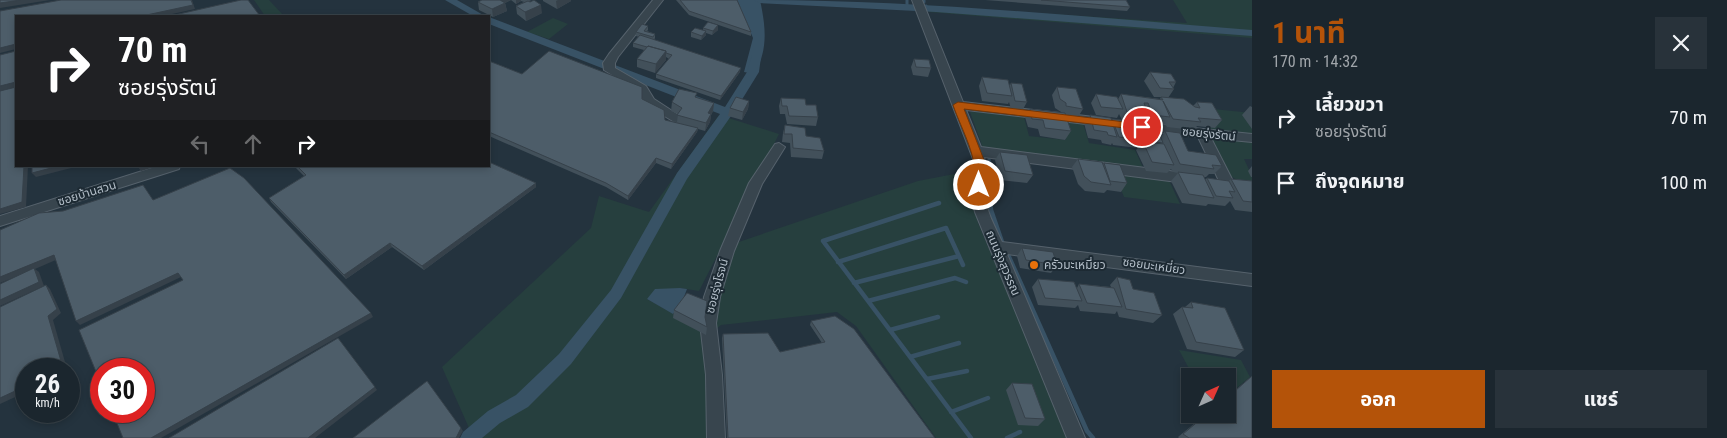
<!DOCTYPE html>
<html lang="th">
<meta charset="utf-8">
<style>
body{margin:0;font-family:"Roboto Condensed","Noto Sans Thai",sans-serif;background:#28323a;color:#f1f3f6;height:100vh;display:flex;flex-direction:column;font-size:19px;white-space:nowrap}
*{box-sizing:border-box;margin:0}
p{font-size:16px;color:#a0a5aa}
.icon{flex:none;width:28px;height:28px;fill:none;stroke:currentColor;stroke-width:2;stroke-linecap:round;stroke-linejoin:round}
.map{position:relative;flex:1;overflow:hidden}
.sheet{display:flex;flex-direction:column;background:#1b262e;width:475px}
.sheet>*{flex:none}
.guide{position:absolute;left:15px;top:15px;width:475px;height:152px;border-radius:0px;box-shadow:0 2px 8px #0003,0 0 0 1px #39434a;background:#202124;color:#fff;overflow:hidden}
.needle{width:32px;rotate:45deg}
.tools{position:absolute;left:1181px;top:368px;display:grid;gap:10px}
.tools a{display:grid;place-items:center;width:55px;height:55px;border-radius:0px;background:#1b262e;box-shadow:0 2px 8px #0003,0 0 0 1px #39434a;font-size:25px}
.speed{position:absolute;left:15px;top:358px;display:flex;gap:10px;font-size:25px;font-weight:700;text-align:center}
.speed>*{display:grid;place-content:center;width:65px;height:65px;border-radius:50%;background:#1b262e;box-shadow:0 2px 8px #0003,0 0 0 1px #39434a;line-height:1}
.speed small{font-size:12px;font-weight:400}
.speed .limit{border:8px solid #d22;background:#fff;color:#111}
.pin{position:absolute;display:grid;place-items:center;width:42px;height:42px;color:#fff;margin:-21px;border:2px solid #fff;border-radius:50%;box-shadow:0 1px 5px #0007}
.me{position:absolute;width:55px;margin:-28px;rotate:0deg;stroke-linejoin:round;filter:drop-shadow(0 0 4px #0008)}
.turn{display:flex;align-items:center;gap:18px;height:105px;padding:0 20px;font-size:22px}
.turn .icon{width:65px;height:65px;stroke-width:2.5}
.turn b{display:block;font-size:35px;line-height:42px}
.lanes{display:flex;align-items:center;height:48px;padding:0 20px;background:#0003;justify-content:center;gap:25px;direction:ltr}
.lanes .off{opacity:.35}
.round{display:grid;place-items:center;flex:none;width:52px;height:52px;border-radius:0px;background:#28323a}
.head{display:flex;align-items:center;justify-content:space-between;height:85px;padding:0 20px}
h1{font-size:30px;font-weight:700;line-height:38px;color:#b45309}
.button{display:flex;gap:10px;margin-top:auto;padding:10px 20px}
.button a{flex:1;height:58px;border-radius:0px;background:#b45309;color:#fff;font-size:20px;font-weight:700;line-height:58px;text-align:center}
.button a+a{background:#28323a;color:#f1f3f6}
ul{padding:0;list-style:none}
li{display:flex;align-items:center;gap:15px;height:65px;padding:0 20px}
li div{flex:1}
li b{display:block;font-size:19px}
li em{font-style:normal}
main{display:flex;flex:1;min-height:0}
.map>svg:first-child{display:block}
.green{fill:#263f3e}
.water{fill:#385265}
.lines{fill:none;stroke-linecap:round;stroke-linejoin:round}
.stream-far1{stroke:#385265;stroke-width:3}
.stream{stroke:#385265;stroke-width:4.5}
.canal{fill:#385265;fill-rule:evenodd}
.minor-casing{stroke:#56626c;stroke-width:2}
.minor{fill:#38454e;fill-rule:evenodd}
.wall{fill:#42505a}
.shaded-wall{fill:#36414a}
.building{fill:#4d5d69;stroke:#36414a}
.route{fill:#b45309;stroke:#753606}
.food-dot{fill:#e8710a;stroke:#1d2a33;stroke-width:2}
.labels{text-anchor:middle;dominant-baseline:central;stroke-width:4;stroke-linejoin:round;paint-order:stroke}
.street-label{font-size:12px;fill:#b4bfc9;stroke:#1d2a33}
.poi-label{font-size:12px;fill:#b4bfc9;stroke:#1d2a33;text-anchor:start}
</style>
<main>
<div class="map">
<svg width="1252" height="438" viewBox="0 0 1252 438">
<rect width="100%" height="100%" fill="#24333e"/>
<path class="green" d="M254,0H269L284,16H265Z
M1173,0H1252V38L929,12L927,6L1187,23Z
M553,18L568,24L549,39L527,32Z
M1194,107L1252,113V136L1208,131Z
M970,112H992L1024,117L1029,136L1066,140L1060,121L1083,123L1089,143L1135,150L1145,172L983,148Z
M719,115L779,134L721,248L918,181L975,170L972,196L978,223L1062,421L1068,438H936L856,326L837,312L721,325L716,329L720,250L699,291L680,288L647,299L704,331L710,412L709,438H464L469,428L442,367L591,228L599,196L649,212Z
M1225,137L1252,141V159H1244L1252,176V181L1237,180L1229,175L1212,138Z
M1114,172L1168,178L1180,204L1124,197Z
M1179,350L1241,360L1250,377L1228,395V376H1193Z"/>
<path class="water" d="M737,0H760C766,28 768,48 755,74L744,72L753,38Z
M680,288L687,289L682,302L673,314L647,299L655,289Z"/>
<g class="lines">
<path class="stream-far1" d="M907,0V8
M924,0V2
M926,6L927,9
M989,159L993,175L992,183"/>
<path class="stream" d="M990,197L991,210L1002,242
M939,203L823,241L971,438
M1009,257L1087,431L1093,438
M838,262L946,228L963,265
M854,283L959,256
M868,301L955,278L966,282
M890,330L938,317
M910,357L959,343
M927,379L967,371
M951,412L988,398
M1007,438L1020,432"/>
<path class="canal" d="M445,0H457L485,16H473Z
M754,0C920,0 1086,17 1252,30V36L936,12L759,3Z
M489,17L725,107L747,72L752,55H760L761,57L759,72L738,106L687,179L621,298L571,364L528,407L500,423L482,438H460L463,432L488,411L516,395L559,354L611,290L677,173L720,114L489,24Z"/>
<g class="minor-casing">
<path id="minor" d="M653,0H663L618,57L615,63V68L646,86L654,99L680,116L682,119L676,123L646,105L638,91L604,70L603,63L609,54Z
M912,0H922L963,102L1103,118L1109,122L1103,126L966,110L981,147L1193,174L1198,176L1200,179L1198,182L1193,184L984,157C988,169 985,180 985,193C985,209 995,227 1002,242L1252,274V286L1007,254L1085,438H1067L975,212L971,194L975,171L973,159Z
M1125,121L1252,134V142L1211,138L1234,183L1232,186H1222L1220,183L1198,137L1121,128L1119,125L1121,122Z
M779,143L785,147L762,184L734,251L720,297L716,323L722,375L725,438H707L706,375L700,323L704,297L720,251L749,183L775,144Z
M158,166H180L179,169L0,226V216Z"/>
</g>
<use href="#minor" class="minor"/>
</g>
<path class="wall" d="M482,0H532L529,1L542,13L526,21L517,14L516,6L524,2L521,1L516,4L511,0L505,3L507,11L493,17L479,10L478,2Z
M543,0H571V1L557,9L543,1Z
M676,0H737L751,32V36L689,15Z
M985,0H1126L1130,7L1127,11Z
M718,25V30L712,35L706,33V35L701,40L691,37V32L703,30V28Z
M648,26V30L647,31L655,34V38L654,40L740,72L720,100L656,78V74L669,59L666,57V60L655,73L637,67V59L644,50L633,47V43L639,37L636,36V32Z
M914,59L931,68L928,77L913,75L911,67Z
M489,61L522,74L642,99L665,120L677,122L678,114L671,111L672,102L696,98L714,103L713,111L711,115L710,122L705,131L698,129L697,132L671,169L656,163L628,200L606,187L489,136Z
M1150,72L1176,82L1173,88L1174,89L1168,98L1193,106L1197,102L1222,120L1215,128L1197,126L1194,130L1167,127L1165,124L1164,125L1147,123L1145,119L1142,123L1147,134L1161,137L1165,131L1188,151L1222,166L1214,174H1209L1206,177H1203L1205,180L1207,178L1229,181L1231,179L1252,181V212L1235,210L1230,201L1225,206L1208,204L1206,206L1182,203L1171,181L1178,173L1173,172L1171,169L1167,173L1146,171L1136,150L1138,148L1113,145L1112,143L1111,145L1102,143L1101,140L1088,138L1084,123L1090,115L1111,120L1112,119L1122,120L1119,114L1117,118L1096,115L1091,103L1096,94L1118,99L1121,94L1160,99L1161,97H1154L1144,81Z
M982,77L1010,85L1011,83L1027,102L1022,111L1011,109L1009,102L1008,104L982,101L979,86Z
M1057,87L1083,109L1078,117L1066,115L1071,131L1065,140L1040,136L1038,129L1028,127L1025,117L1030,109L1061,113V112L1055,108L1052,95Z
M781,98L806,105L818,117L816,126L787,124L785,114H780L779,106Z
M749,101L748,109L742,120L728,116L730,108Z
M1250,106L1252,107V129L1242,115Z
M785,125L806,136L824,151L822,159L791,157L790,143L782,142L783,133Z
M1000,152L1033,175L1027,183L1000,180L995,160Z
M1078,159L1103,164L1104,163L1127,183L1121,192L1107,190L1104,193L1085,191L1078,184L1072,167Z
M294,166H489L536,187L424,270L392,247L346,279L271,202L269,198L304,176Z
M1252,166V177H1251L1248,171Z
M1022,248L1057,265L1051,273L1020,268L1017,256Z
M1117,277L1133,289L1162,315L1153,323L1119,317L1117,311L1115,314L1080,311L1078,305L1075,308L1038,305L1032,287L1038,279L1077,288L1079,284L1111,287L1110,285Z
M1191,302L1244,350L1235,357L1187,349L1173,314L1182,307H1185Z
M674,310L705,317L707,327L706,335L673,318Z
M811,321L935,438H727L722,338L723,334L780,352L822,343L810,325Z
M1252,376V438H1179L1178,437L1206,414H1228V396Z
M1012,383L1045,419L1038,426L1018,425L1006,390Z"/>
<path class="shaded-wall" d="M21,0H50L0,8V3Z
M191,0H192L195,9L163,16H142Z
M498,0H511L499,6Z
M516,0H521V1L516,4Z
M558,0H571V1L557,9L556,1Z
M505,3L507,11L493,17L492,9Z
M541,5L542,13L526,21L525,12Z
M718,25V30L712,35L713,31Z
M706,31V35L701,40L702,36Z
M16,44V49L0,53V48Z
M666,51V60L655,73L656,64Z
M741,68L740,72L720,100L721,96Z
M16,82V87L0,91V86Z
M749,101L748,109L742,120L743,112Z
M714,103L713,111L711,115L710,122L705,131L708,113Z
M698,128L697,132L671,169L672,164Z
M656,158V163L628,200V196Z
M24,166H28L26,207L0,214V209Z
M59,166H79L36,177L32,173Z
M140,166H157L141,171L138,167Z
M536,183V187L424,270L422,266Z
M390,243L392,247L346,279L344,275Z
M54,255L58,259L35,269L39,272L44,286L0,306V300L35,269L0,283V277Z
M178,273L181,277L80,325L76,321Z
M46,285L50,289L61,313L53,320L67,369H61L48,316Z
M371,313L373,317L161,438H151Z
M26,386V392L0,404V398Z
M375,387L377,390L315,438H308Z
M461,428L463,431L459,438H456Z"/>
<path class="building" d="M0,0H21L0,3Z
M61,0H191L193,5L142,16H16V44L0,48V11Z
M241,0H248L260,16H170Z
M482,0H500L505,3L492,9L478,2Z
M534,0L541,5L525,12L516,6L528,1L530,2Z
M680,0H737L751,32L689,11Z
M1041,0H1126L1130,7Z
M708,22L718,25L713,31L703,28Z
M642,24L648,26L644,31L655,34L653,37L636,32Z
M695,28L706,31L702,36L691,32Z
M640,35L741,68L721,96L656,74L672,55L666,53V51L648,46L647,47L633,43Z
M648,46L666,51L656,64L637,59Z
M16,51V82L0,86V55Z
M549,51L642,87V99L664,110L665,120L698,128L672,164L656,158L628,196L606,183L489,132V61L522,74Z
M914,59L929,60L931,68L916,67Z
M1150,72L1171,74L1176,82H1169L1174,89L1160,88Z
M982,77L1008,80L1012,96L987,93Z
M1011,83L1022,84L1027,102L1015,101Z
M16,87V166H24L22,202L0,209V91Z
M1057,87L1076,89L1083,109L1066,106V103L1060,99Z
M679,89L697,93L695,97L714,103L708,113L711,114L706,123L677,115L682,108L672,102Z
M1096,94L1117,97L1123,109L1101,107Z
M1121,94L1163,100L1161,97L1184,99L1195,107L1200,108L1197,102L1212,103L1222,120L1198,118L1201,122L1173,119L1163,101L1170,117L1153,115L1148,103H1144L1148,114L1127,112Z
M736,97L749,101L743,112L730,108Z
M781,98L805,99L806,105H816L818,117L789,116L787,106H782Z
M1030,109L1065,113L1071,131L1045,128L1043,120L1032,119Z
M1090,115L1111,118L1117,137L1108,135L1107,132L1094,130Z
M1112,119L1142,122L1147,134L1160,135L1163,143L1119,137Z
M785,125L805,128L806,136L820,138L824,151L793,148L792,134H784Z
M1165,131L1180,133L1188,151L1216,155L1222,166L1212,165L1214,169L1180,164Z
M1143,142L1164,144L1174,165L1152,162Z
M1000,152L1027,155L1033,175L1005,171Z
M1078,159L1102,162L1111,185L1091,182L1084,176Z
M489,162L536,183L422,266L390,243L344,275L269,198L306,175L297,166H489Z
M1104,163L1120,165L1127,183L1110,181Z
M32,166H59L32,173Z
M230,168L244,178L371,313L151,438H123L112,411H144V369H101V384L79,330L183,280L178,273L76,321L54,255L0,277V230L39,213L63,211L143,185L153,200Z
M1178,172L1203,175L1214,198L1189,194Z
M1207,178L1229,181L1235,192L1229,191L1233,198L1216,196Z
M1231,179L1252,181V202L1243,201Z
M1022,248L1053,252L1057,265L1026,260Z
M34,268L39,282L0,300V284Z
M1117,277L1130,280L1133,289L1154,293L1162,315L1126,309Z
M1038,279L1074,282L1082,301L1045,298Z
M1079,284L1114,288L1122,307L1087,303Z
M46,285L57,309L48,316L63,368L61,369H26V386L0,398V307Z
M687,293L707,301L705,317L707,327L674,310Z
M1191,302L1225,308L1244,350L1196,342L1182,307L1193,308Z
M835,316L854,329L935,438H728L723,334L768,333L780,352L825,342L811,321Z
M338,338L375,387L308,438H169Z
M1252,376V438H1189L1183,434L1207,414H1228V397Z
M427,381L461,428L456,438H353Z
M1012,383L1032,384L1045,419L1025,418Z"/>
<path class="route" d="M958,102L1142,124L1147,127L1142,130L964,109L984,160L987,171L985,185L979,189L974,185C979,158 962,131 953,105Z"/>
<circle class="food-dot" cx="1034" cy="265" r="5"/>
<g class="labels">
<g class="street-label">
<text transform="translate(1209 134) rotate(6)">ซอยรุ่งรัตน์</text>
<text transform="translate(87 193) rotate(-17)">ซอยบ้านสวน</text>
<text transform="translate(1003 263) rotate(67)">ถนนรุ่งสุวรรณ</text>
<text transform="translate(1154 266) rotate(8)">ซอยมะเหมี่ยว</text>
<text transform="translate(717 286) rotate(-75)">ซอยรุ่งโรจน์</text>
</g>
<g class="poi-label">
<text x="1044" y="265">ครัวมะเหมี่ยว</text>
</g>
</g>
</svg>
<div class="tools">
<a><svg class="needle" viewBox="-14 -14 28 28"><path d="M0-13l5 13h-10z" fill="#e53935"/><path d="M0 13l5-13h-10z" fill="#a0a5aa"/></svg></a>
</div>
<div class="speed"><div>26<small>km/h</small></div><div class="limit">30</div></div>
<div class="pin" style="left:1142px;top:127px;background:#d93025"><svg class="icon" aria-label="arrive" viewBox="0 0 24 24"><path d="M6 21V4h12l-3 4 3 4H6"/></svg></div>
<svg class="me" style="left:979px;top:185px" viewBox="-20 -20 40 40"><circle r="17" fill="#b45309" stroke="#fff" stroke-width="3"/><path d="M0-11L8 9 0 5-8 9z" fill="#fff"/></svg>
<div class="guide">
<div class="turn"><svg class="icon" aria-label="right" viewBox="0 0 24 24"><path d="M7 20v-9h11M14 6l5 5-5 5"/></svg><div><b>70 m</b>ซอยรุ่งรัตน์</div></div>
<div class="lanes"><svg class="icon off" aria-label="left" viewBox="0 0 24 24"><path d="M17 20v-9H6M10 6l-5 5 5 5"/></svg><svg class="icon off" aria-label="ahead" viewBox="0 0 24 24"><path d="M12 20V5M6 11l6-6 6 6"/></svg><svg class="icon" aria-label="right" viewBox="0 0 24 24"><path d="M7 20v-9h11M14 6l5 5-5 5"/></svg></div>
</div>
</div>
<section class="sheet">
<div class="head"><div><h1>1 นาที</h1><p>170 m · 14:32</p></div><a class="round"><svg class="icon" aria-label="close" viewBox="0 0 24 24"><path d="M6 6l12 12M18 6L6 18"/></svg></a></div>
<ul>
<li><svg class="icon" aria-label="right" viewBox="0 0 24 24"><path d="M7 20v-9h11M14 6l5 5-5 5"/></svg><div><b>เลี้ยวขวา</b><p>ซอยรุ่งรัตน์</p></div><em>70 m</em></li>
<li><svg class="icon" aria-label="arrive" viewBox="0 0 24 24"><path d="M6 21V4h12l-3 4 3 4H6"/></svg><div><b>ถึงจุดหมาย</b></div><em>100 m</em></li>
</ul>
<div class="button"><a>ออก</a><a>แชร์</a></div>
</section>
</main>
